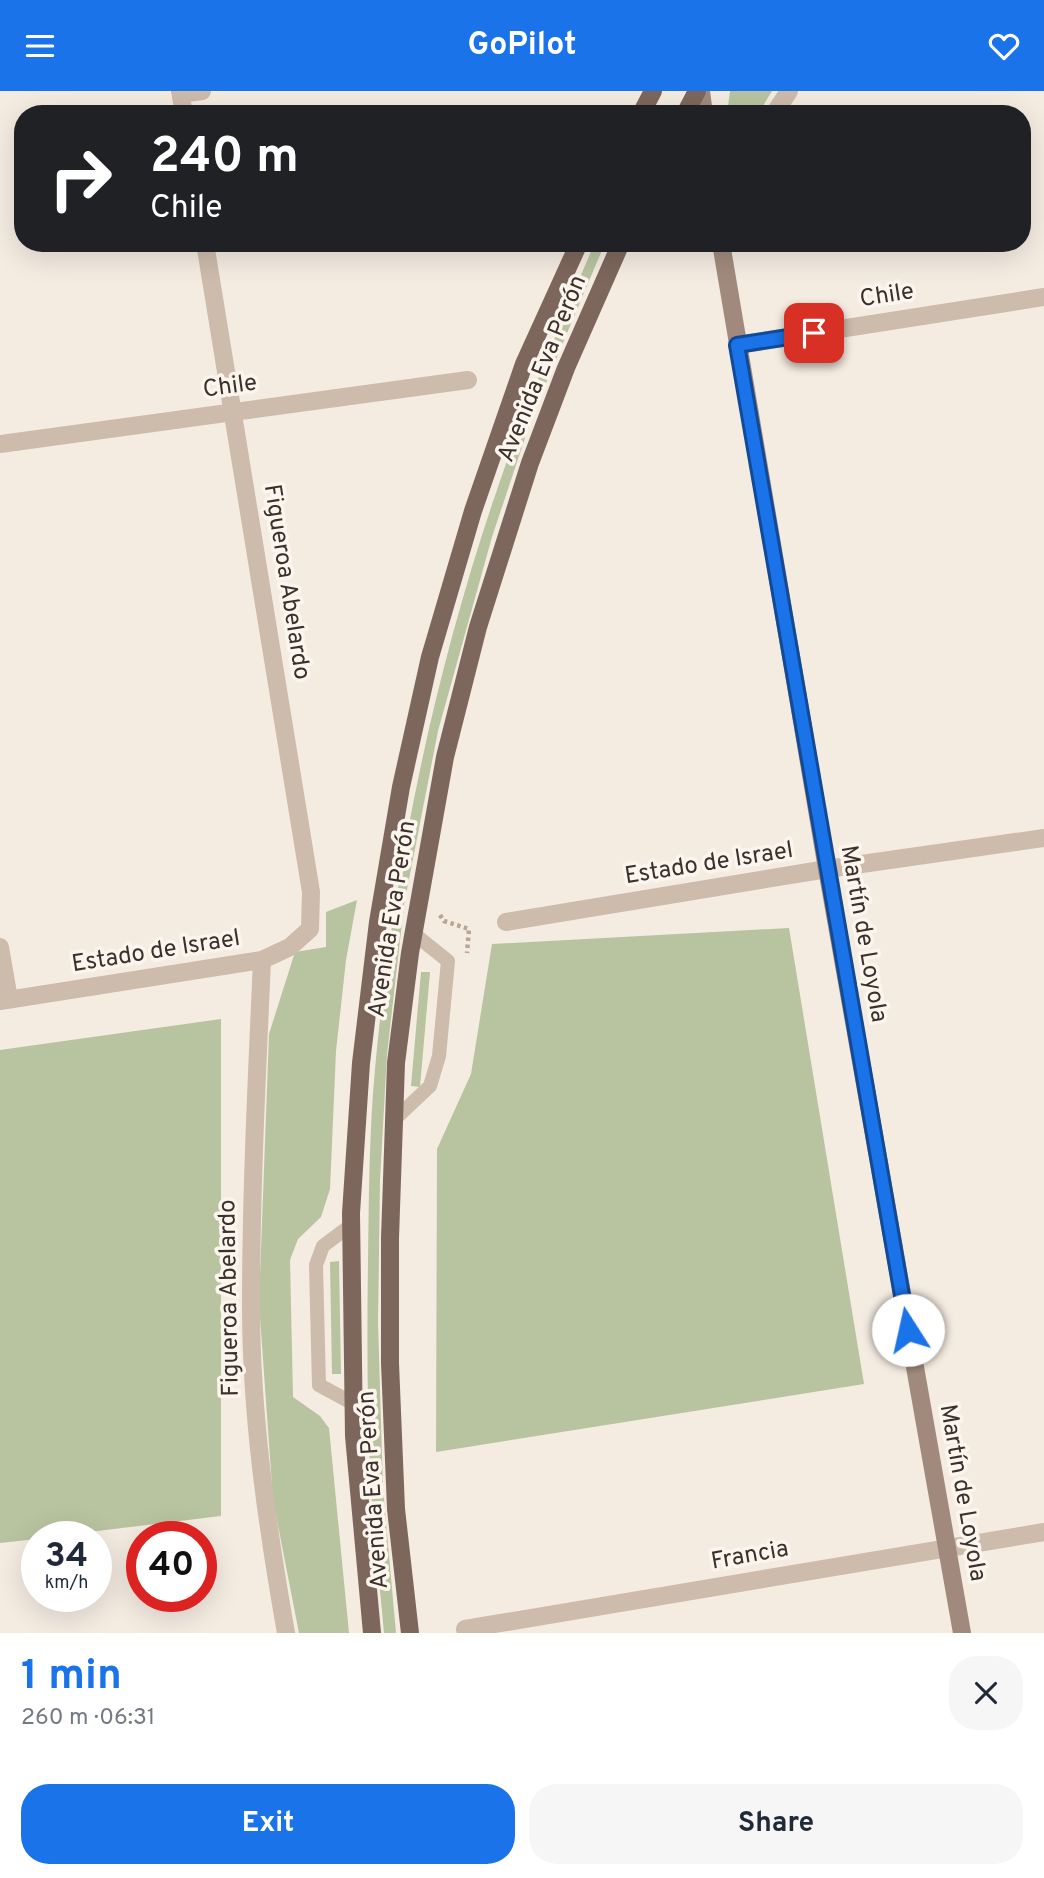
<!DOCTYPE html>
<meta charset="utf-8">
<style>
body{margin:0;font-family:Overpass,sans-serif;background:#f6f6f7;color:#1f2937;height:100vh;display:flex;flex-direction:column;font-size:26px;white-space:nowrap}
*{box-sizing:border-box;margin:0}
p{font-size:23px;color:#747a83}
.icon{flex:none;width:38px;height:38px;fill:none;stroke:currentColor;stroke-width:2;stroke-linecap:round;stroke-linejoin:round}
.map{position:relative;height:1542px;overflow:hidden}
.sheet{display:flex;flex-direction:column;background:#fff;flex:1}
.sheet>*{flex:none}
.banner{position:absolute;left:14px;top:14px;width:1017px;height:147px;border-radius:28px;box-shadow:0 7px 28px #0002;background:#202124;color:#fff;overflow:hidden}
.speed{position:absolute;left:21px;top:1430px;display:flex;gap:14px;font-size:35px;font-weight:700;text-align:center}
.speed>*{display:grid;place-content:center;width:91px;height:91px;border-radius:50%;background:#fff;box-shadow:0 7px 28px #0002;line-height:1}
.speed small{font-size:18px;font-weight:400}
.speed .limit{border:10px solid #d22;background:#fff;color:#111}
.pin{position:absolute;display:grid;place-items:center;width:60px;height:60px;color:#fff;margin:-30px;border-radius:14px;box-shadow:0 4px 10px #0006}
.me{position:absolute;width:77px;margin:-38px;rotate:350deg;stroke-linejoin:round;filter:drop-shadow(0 0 5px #0008)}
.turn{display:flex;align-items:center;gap:24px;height:147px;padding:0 21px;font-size:32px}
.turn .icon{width:91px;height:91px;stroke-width:2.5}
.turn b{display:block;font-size:49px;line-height:60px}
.round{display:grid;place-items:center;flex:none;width:74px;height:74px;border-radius:28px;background:#f6f6f7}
.overview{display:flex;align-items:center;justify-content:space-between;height:119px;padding:0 21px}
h1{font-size:42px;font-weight:700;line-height:52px;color:#1a73e8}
.button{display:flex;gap:14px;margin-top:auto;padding:14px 21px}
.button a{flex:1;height:80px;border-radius:28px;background:#1a73e8;color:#fff;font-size:28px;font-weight:700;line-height:80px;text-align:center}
.button a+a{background:#f6f6f7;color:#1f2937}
header{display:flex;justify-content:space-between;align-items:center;height:91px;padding:0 21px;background:#1a73e8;color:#fff;font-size:32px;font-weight:700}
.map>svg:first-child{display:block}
.green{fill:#b8c4a0}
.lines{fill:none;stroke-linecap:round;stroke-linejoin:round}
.path{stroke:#b9a596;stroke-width:4.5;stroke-dasharray:3.5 3.5;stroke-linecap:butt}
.lane{stroke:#cdbbac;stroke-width:14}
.street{stroke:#cdbbac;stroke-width:18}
.secondary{stroke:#a18a7d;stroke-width:18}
.primary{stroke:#7d675c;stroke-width:18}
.route-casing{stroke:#114b97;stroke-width:18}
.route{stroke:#1a73e8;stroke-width:12}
.labels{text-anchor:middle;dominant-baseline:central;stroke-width:7;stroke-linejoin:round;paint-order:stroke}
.street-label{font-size:24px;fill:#3b302b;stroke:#fbf5ee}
</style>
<header><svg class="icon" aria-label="menu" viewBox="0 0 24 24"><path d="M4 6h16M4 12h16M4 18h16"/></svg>GoPilot<svg class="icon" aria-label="heart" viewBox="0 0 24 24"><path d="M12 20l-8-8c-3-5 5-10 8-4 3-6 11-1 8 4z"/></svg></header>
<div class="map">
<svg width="1044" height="1542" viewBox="0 0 1044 1542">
<rect width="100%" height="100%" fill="#f4ebe1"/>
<path class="green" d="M730,0H772L758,23H727Z
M595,152H605L533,323L492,446L438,640L404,814L387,964L380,1089L378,1232L383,1398L396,1542H384C380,1495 374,1447 371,1400C367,1323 367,1247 368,1171C369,1106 369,1042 375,978C398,726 457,478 556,244C569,214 581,182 595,152Z
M357,809L346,869L336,960L330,1098L321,1126L298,1148L290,1169L293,1306L320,1325L329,1337L349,1542H299L273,1409L259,1212L269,943L295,861L326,856V821Z
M789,837L864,1293L436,1361L437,1058L471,983L492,853Z
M421,881H430L420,996L411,995Z
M221,928V1425L56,1445L37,1446V1448L0,1452V959Z
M339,1170L341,1283H332L330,1171Z"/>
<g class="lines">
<path class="path" d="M440,824L444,830L469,838L467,862"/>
<path class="lane" d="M394,1029L430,995L439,965L448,870L413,842
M351,1134L323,1155L316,1174L319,1294L354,1313"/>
<path class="street" d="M180,0L184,23
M181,3L202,0
M774,23L789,0
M737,254L1044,206
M0,353L468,289
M506,831L827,778L1044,747
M0,856L9,908
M262,869C257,984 251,1099 251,1214C251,1325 267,1434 286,1542
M0,910L262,869L290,856L310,838L311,801L205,152
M465,1538L1044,1441"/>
<path class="secondary" d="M701,0L704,23
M721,152L827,778L962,1542"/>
<path class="primary" d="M641,23L653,0
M685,23L697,0
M372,1542L354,1345L351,1122L361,972L378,831L401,696L430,566L473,420L524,273L579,152
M410,1542L396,1418L390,1272V1147L396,972L410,862L445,666L478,536L530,372L566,277L621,152"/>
</g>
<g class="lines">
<g class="route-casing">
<path id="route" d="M814,242L737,254L908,1239"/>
</g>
<use href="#route" class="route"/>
</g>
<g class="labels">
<g class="street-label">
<text transform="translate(887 205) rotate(-9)">Chile</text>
<text transform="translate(543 278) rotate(-68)">Avenida Eva Perón</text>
<text transform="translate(230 296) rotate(-8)">Chile</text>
<text transform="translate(286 491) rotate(81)">Figueroa Abelardo</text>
<text transform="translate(709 773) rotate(-9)">Estado de Israel</text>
<text transform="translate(393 828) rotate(-81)">Avenida Eva Perón</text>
<text transform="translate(863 843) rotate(80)">Martín de Loyola</text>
<text transform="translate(156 861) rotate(-9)">Estado de Israel</text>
<text transform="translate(230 1207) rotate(-91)">Figueroa Abelardo</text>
<text transform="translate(374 1399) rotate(-94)">Avenida Eva Perón</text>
<text transform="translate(962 1402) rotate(80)">Martín de Loyola</text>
<text transform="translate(750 1465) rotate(-10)">Francia</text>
</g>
</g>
</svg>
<div class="speed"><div>34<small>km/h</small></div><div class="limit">40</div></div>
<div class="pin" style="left:814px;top:242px;background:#d93025"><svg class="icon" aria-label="arrive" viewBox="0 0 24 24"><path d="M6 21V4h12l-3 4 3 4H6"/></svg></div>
<svg class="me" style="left:908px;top:1239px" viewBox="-20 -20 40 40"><circle r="19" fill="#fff"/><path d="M0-13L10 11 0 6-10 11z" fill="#1a73e8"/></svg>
<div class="banner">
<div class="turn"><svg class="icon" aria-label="right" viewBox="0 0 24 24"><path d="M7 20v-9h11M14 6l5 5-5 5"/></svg><div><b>240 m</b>Chile</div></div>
</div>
</div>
<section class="sheet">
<div class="overview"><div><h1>1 min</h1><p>260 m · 06:31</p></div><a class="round"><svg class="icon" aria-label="close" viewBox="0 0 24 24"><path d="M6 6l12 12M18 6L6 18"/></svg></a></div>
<div class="button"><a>Exit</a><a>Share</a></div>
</section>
